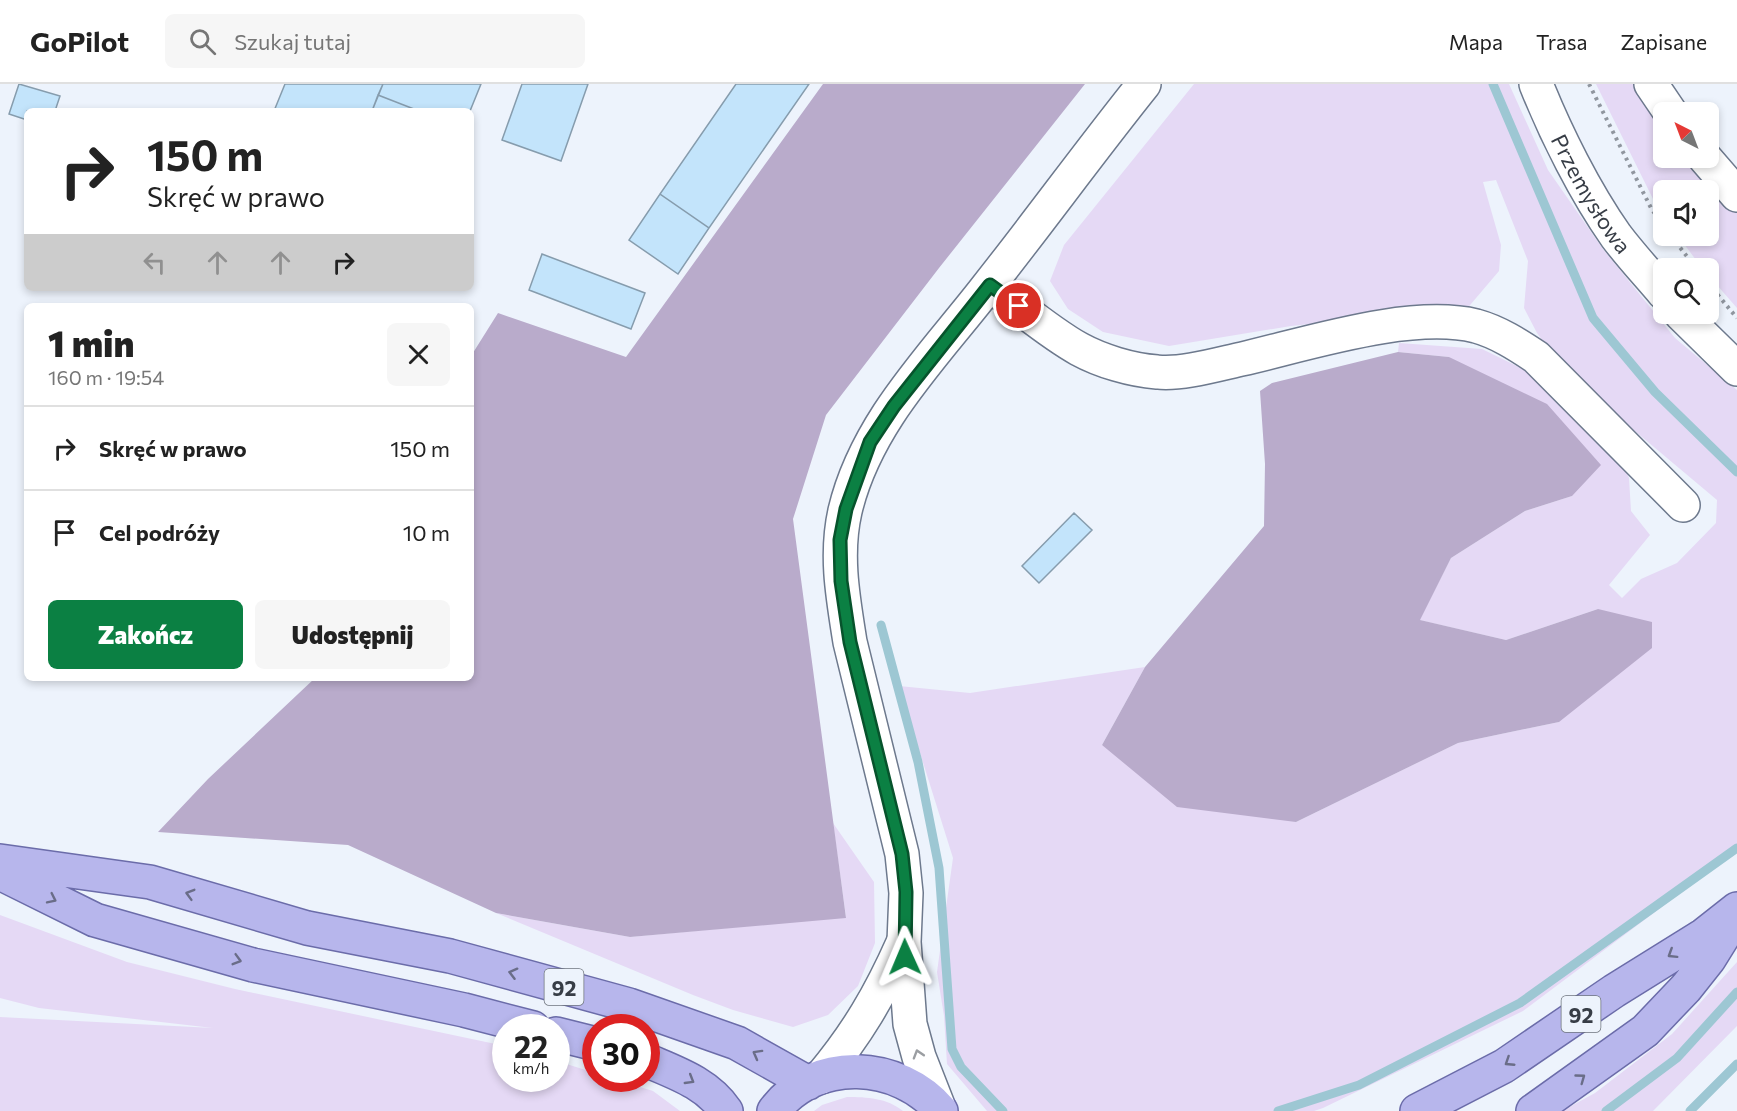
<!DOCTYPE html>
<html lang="pl">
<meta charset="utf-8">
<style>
body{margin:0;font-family:Commissioner,sans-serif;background:#f6f6f6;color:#222;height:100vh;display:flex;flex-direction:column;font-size:22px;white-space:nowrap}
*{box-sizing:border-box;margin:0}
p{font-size:20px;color:#767676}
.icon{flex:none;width:33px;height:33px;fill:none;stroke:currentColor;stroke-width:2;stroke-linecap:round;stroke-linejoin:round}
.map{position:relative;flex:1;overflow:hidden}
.drawer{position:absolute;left:24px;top:219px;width:450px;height:378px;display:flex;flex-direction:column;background:#fff;border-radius:9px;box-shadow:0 3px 9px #0003}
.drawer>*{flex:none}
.banner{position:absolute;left:24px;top:24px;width:450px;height:183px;border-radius:9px;box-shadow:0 3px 9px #0003;background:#fff;color:#222;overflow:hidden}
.needle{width:39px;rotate:318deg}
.buttons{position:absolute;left:1653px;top:18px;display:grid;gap:12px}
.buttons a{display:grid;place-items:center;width:66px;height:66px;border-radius:9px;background:#fff;box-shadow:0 3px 9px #0003;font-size:30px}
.speed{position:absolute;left:492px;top:930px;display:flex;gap:12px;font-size:30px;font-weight:700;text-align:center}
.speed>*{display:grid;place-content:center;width:78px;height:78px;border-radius:50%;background:#fff;box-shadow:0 3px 9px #0003;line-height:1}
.speed small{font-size:15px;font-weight:400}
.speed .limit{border:9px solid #d22;background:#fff;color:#111}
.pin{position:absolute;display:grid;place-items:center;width:51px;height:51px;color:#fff;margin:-26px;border:3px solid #fff;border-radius:50%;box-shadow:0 2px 6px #0007}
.me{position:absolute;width:66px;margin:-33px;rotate:359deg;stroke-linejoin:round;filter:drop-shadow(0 0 4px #0008)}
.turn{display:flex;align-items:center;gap:21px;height:126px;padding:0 24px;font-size:27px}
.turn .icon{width:78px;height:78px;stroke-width:2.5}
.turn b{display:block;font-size:42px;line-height:51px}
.lanes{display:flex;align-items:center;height:57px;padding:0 24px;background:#0003;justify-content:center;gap:30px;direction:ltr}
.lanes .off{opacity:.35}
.round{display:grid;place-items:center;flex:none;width:63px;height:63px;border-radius:9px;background:#f6f6f6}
.summary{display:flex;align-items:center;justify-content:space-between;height:102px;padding:0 24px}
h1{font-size:36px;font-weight:800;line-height:45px}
.primary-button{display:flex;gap:12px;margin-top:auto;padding:12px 24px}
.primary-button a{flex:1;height:69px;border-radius:9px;background:#0b8043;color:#fff;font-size:24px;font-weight:800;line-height:69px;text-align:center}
.primary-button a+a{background:#f6f6f6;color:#222}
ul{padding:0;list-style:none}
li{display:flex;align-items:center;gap:18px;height:84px;padding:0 24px;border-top:2px solid #e0e0e0}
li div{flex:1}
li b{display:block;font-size:22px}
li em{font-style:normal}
header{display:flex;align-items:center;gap:36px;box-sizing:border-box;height:84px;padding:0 30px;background:#fff;border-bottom:2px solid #e0e0e0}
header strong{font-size:28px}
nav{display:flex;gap:33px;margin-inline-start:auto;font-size:21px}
.search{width:420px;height:54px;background:#f6f6f6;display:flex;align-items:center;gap:15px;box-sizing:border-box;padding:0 21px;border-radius:9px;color:#767676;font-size:22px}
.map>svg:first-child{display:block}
.green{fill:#e5d9f5}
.forest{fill:#b9abcb}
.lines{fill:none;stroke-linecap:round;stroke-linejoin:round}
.stream{stroke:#9dc7d3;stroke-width:9}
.building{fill:#c3e4fb;stroke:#869cad;stroke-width:1.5}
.minor-casing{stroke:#6d798d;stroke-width:36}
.major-casing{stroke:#6b6ca9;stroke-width:36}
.path{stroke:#90969f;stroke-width:4;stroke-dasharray:3 4.5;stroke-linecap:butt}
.minor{stroke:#fff;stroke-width:33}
.major{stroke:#b7b6ec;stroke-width:33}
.oneway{stroke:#6a6d88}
.oneway2{stroke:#9b9ea2}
.route-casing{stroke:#07532c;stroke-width:15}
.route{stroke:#0b8043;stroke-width:10}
.labels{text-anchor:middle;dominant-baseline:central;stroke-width:4.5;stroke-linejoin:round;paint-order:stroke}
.shield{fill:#edf3fc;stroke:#6e747d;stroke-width:1.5}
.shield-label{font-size:21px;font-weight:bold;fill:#373d46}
.street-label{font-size:22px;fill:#373d46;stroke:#edf3fc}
</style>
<header>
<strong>GoPilot</strong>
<div class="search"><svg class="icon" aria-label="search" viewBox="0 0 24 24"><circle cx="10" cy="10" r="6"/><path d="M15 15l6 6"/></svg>Szukaj tutaj</div>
<nav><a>Mapa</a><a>Trasa</a><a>Zapisane</a></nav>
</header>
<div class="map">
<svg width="1737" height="1027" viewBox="0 0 1737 1027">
<rect width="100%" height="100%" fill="#edf3fc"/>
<path class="green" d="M1194,0H1509L1548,86L1603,165L1675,254L1737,306V762L1723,777L1523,927L1323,1024L1314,1027H987L947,980L944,932L937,888L953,774L899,602L970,609L1145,583L1102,661L1296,738L1458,659L1559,638L1598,525L1506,556L1419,536L1451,474L1525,427L1572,412L1449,273L1398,268L1399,259L1482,265L1535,291L1620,372L1629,394L1631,427L1650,451L1609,501L1622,514L1641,495L1677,479L1716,439L1717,416L1567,290L1537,249L1524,224L1528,177L1496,96L1483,98L1501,161L1499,187L1465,227L1414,229L1291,242L1169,262L1103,248L1068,225L1050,197L1064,161Z
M1596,0H1633L1663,39L1664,74H1690L1737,126V224L1709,192L1708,184H1702L1678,152H1708V106H1664L1663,131L1657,123Z
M833,739L874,798L875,859L858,902L828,931L793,943L733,926L693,911L496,829L630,853L846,833Z
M0,831L127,878L235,905L505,962L506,994H556L557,977L595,989L596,994L614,995L653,1007L680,1027H0V933L213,944L39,924L0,914Z
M1737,878V942L1653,1027H1562L1595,1009L1672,950Z
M847,1013C867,1013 887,1014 903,1027H814L822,1021Z"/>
<path class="forest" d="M823,0H1085L939,184L826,331L793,435L846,834L630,853L496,829L348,761L158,748L208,695L315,594H471V272L498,229L626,273Z
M1398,268L1449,273L1547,320L1601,381L1572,412L1525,427L1451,474L1420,536L1506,556L1598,525L1652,538V564L1559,638L1458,659L1296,738L1177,723L1102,661L1145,583L1264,442L1265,380L1260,307L1272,299Z"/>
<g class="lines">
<path class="stream" d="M1493,0L1593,234L1655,308L1737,388
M881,541L918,678L939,784L952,965L961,983L1003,1027
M1278,1027L1359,1001L1520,919L1737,764
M1606,1027L1677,974L1737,908
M1690,1027L1737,980"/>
</g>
<path class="building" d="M19,0L60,12L55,27H27V36L9,30Z
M285,0H383L372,27H274Z
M383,0H481L470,27H419L378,11Z
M522,0H588L561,77L502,56Z
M736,0H809L709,144L660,110Z
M378,11L419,27H372Z
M660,110L709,144L678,190L629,156Z
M542,170L645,209L631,245L529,206Z
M1074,429L1092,446L1039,499L1022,482Z"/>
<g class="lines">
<g class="minor-casing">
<g id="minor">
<path id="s1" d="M1536,0C1556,50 1585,108 1616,152C1631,172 1648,190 1664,209"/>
<path d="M1651,0L1670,28"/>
<path d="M1705,74L1737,111"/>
<path d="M990,201C1019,222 1047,247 1079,265C1101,277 1131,286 1157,288C1181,291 1219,280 1242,275C1307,260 1411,226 1476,242C1498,248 1518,261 1536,273L1683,421"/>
<path d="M1681,230L1737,285"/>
<path d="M821,993C857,950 880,911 903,859"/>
<path d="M939,1024L919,973L910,940L904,858L906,809L902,770L850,558C843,514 835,471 845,427C866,338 934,272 988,202C1041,135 1091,66 1144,0"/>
</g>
</g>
<g class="major-casing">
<path id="major" d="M0,777L150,798L307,844L450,872L629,921L737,959L808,999
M0,789L95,836L253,881L464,926L533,944
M556,950L596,960
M646,976C676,989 707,999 726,1027
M774,1027C815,972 899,977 941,1027
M1417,1027L1504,982L1614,907L1704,851L1737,825
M1533,1027L1645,947L1686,904L1709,875L1732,838"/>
</g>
<path class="path" d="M1589,0L1652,126L1664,141
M1671,152L1696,184
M1708,199L1737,234"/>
<use href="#minor" class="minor"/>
<use href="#major" class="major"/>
</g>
<defs><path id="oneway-chevron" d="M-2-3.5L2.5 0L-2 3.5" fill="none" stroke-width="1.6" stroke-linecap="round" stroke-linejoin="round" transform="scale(1.5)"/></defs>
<g class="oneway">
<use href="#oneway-chevron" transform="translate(190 810) rotate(-164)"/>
<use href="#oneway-chevron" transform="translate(52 815) rotate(26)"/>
<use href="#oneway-chevron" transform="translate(1672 870) rotate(148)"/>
<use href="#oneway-chevron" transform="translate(237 876) rotate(16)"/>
<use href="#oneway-chevron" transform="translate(513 889) rotate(-165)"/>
<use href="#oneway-chevron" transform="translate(757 970) rotate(-151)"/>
<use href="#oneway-chevron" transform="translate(1509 978) rotate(147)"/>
<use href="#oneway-chevron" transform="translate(1581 994) rotate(-36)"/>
<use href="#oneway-chevron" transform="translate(690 996) rotate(31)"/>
</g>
<use class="oneway2" href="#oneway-chevron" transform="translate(918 970) rotate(-107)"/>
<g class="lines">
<g class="route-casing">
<path id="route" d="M905,873L906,808L902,770L850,558L841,497L840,456L846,425L870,358L894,322L990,201L1019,222"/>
</g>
<use href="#route" class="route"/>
</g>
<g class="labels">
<g class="shield">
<rect x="544.5" y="885" width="39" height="36" rx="4.5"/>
<rect x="1561.5" y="912" width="39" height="36" rx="4.5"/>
</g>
<g class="shield-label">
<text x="564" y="903">92</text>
<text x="1581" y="930">92</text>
</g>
<g class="street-label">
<text stroke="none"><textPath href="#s1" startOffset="123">Przemysłowa</textPath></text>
</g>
</g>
</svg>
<div class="buttons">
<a><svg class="needle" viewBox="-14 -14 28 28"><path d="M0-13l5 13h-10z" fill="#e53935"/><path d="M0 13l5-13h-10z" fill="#767676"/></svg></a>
<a><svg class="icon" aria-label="sound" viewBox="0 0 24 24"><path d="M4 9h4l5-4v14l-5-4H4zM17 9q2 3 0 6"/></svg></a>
<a><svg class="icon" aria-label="search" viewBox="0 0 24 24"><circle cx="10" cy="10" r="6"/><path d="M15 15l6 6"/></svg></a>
</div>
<div class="speed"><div>22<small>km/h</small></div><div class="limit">30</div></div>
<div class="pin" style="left:1019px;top:222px;background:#d93025"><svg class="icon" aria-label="arrive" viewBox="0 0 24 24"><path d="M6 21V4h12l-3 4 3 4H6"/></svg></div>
<svg class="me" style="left:905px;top:873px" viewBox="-20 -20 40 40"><path d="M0-17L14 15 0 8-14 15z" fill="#0b8043" stroke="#fff" stroke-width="4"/></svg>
<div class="banner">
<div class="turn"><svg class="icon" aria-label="right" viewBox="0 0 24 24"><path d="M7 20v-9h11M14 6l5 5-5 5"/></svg><div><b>150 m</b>Skręć w prawo</div></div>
<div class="lanes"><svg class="icon off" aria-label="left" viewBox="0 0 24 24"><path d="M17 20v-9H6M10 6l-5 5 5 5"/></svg><svg class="icon off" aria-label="ahead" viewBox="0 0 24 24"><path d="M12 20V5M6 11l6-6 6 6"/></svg><svg class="icon off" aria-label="ahead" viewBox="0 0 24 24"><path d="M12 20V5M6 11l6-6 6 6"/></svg><svg class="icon" aria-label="right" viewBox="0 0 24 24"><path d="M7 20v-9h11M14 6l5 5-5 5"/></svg></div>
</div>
<section class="drawer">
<div class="summary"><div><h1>1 min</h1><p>160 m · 19:54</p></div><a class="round"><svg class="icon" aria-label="close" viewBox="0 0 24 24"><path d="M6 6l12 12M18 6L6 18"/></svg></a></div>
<ul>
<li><svg class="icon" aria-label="right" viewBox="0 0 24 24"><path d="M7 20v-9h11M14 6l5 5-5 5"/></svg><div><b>Skręć w prawo</b></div><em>150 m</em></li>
<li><svg class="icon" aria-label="arrive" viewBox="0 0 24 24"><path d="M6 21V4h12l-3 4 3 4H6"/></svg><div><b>Cel podróży</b></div><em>10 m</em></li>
</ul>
<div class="primary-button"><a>Zakończ</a><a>Udostępnij</a></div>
</section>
</div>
